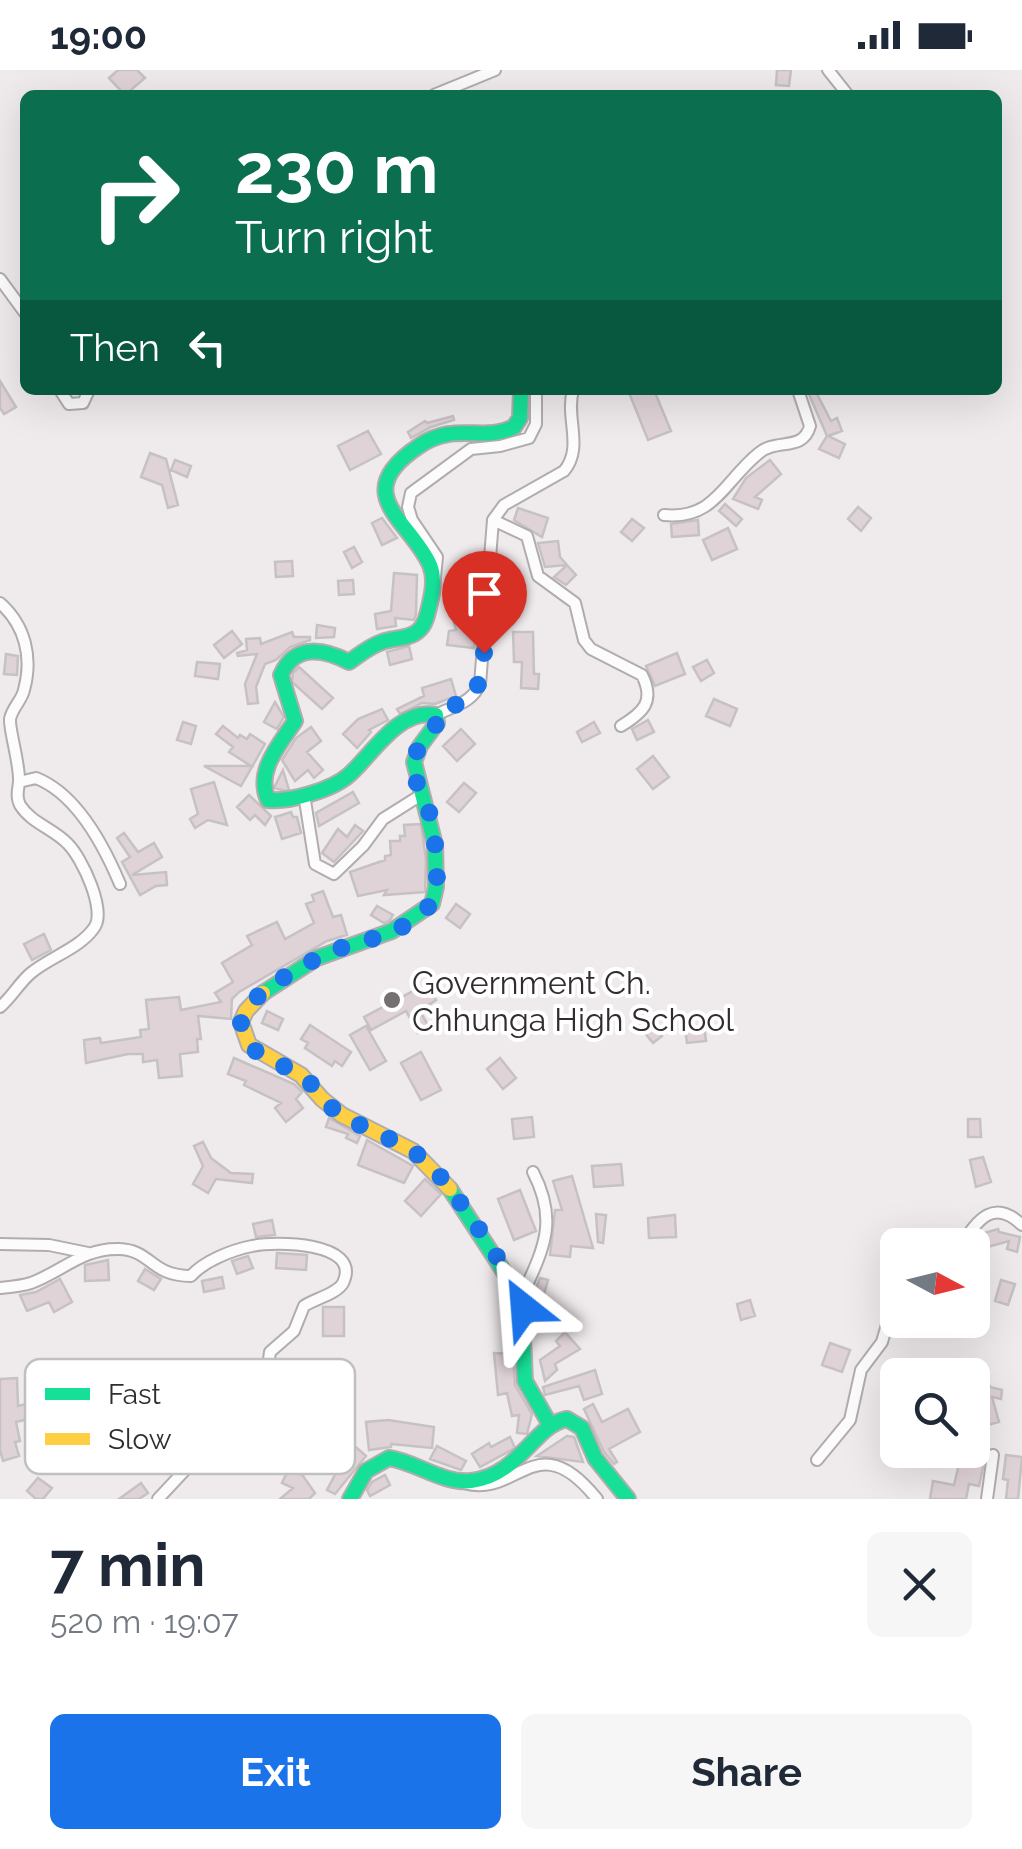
<!DOCTYPE html>
<meta charset="utf-8">
<style>
body{margin:0;font-family:Raleway,sans-serif;background:#f6f6f7;color:#1f2937;height:100vh;display:flex;flex-direction:column;font-size:38px;white-space:nowrap}
*{box-sizing:border-box;margin:0}
p{font-size:32px;color:#747a83}
.icon{flex:none;width:55px;height:55px;fill:none;stroke:currentColor;stroke-width:2;stroke-linecap:round;stroke-linejoin:round}
.map{position:relative;height:1429px;overflow:hidden}
.panel{display:flex;flex-direction:column;background:#fff;flex:1}
.panel>*{flex:none}
.banner{position:absolute;left:20px;top:20px;width:982px;height:305px;border-radius:15px;box-shadow:0 10px 40px #0002;background:#0b6e4f;color:#fff;overflow:hidden}
.needle{width:65px;rotate:97deg}
.tools{position:absolute;left:880px;top:1158px;display:grid;gap:20px}
.tools a{display:grid;place-items:center;width:110px;height:110px;border-radius:15px;background:#fff;box-shadow:0 10px 40px #0002;font-size:50px}
.pin{position:absolute;display:grid;place-items:center;width:85px;height:85px;color:#fff;margin:-102px -42px;border-radius:50% 50% 50% 0;rotate:-45deg;box-shadow:0 0 10px #0007}
.pin .icon{rotate:45deg}
.me{position:absolute;width:110px;margin:-55px;rotate:332deg;stroke-linejoin:round;filter:drop-shadow(0 0 8px #0008)}
.turn{display:flex;align-items:center;gap:35px;height:210px;padding:0 50px;font-size:45px}
.turn .icon{width:130px;height:130px;stroke-width:2.5}
.turn b{display:block;font-size:70px;line-height:85px}
.then{display:flex;align-items:center;height:95px;padding:0 50px;background:#0003;gap:20px;font-size:38px}
.round{display:grid;place-items:center;flex:none;width:105px;height:105px;border-radius:15px;background:#f6f6f7}
.head{display:flex;align-items:center;justify-content:space-between;height:170px;padding:0 50px}
h1{font-size:60px;font-weight:700;line-height:75px}
.primary-button{display:flex;gap:20px;margin-top:auto;padding:20px 50px}
.primary-button a{flex:1;height:115px;border-radius:15px;background:#1a73e8;color:#fff;font-size:40px;font-weight:700;line-height:115px;text-align:center}
.primary-button a+a{background:#f6f6f7;color:#1f2937}
.status{display:flex;justify-content:space-between;align-items:center;height:70px;padding:0 50px;background:#fff;direction:ltr}
.status svg{height:28px;fill:currentColor}
.map>svg:first-child{display:block}
.building{fill:#e0d3d8;stroke:#c6c2c3;stroke-width:2.5}
.lines{fill:none;stroke-linecap:round;stroke-linejoin:round}
.street-casing{stroke:#b1acae;stroke-width:14}
.fast-casing{stroke:#b1acae;stroke-width:18}
.slow-casing{stroke:#b1acae;stroke-width:18}
.street{stroke:#fdfcfc;stroke-width:10}
.fast{stroke:#16e098;stroke-width:14}
.slow{stroke:#ffcf43;stroke-width:14}
.route{stroke:#1a73e8;stroke-width:18;stroke-dasharray:0 32.4}
.poi-dot{fill:#746f71;stroke:#fff;stroke-width:4}
.labels{text-anchor:middle;dominant-baseline:central;stroke-width:8;stroke-linejoin:round;paint-order:stroke}
.poi-label{font-size:32px;fill:#312d2f;stroke:#fff;text-anchor:start}
.key{fill:#fff;stroke:#c1c0c1;stroke-width:2.5}
.key-label{font-size:28px;fill:#312d2f}
</style>
<div class="status"><b>19:00</b><svg viewBox="0 0 49 12"><path d="M0 12V9h3v3zM5 12V6h3v6zM10 12V3h3v9zM15 12V0h3v12zM26 1h20v11H26zM47 4h2v5h-2z"/></svg></div>
<div class="map">
<svg width="1022" height="1429" viewBox="0 0 1022 1429">
<rect width="100%" height="100%" fill="#efeaec"/>
<path class="building" d="M118,0H137L145,8L125,25L109,8Z
M777,0H791L789,16L776,15Z
M0,311L16,337L4,344L0,338Z
M628,320H654L671,361L648,370Z
M815,320L831,351L837,348L842,361L828,366L845,374L839,388L819,379L827,366L808,322Z
M453,346L454,350L431,357L411,368L408,362L425,351L427,353Z
M368,361L381,384L350,400L338,376Z
M150,383L166,389L178,435L168,438L162,415L141,407Z
M175,390L191,396L187,407L171,400Z
M770,390L781,404L755,427L762,430L758,439L733,429L746,408Z
M725,434L742,449L736,456L719,441Z
M858,437L871,448L861,461L848,449Z
M518,438L548,448L542,467L514,450Z
M382,448L397,468L382,475L372,453Z
M632,449L644,458L632,471L621,462Z
M698,450L699,465L672,467L671,454Z
M728,458L737,479L712,490L703,470Z
M558,471L560,487L567,495L545,497L538,473Z
M354,477L362,492L352,498L344,482Z
M292,491L293,506L276,507L275,492Z
M567,495L576,505L566,515L554,507Z
M394,503L417,505L416,544L414,550L395,548L396,556L377,559L375,544L391,541Z
M353,510L354,524L339,525L338,511Z
M454,553L476,555L474,578L447,575L449,561L456,560Z
M317,555L335,558L334,567L316,568Z
M232,561L242,574L224,588L214,575Z
M292,562L294,567H310V570L290,577L276,590L265,594L256,617L258,633L248,634L245,614L257,584L238,586L237,583L247,580L246,569L260,568L261,574Z
M513,562H533L534,604H539L538,619L521,618L522,592H514Z
M409,576L412,589L390,595L387,582Z
M677,583L685,604L655,616L646,596Z
M6,584L18,586L17,605L4,604Z
M707,590L714,603L701,611L693,597Z
M197,592L220,594L218,609L195,606Z
M299,597L333,628L322,639L292,612L293,603Z
M451,609L456,626L435,634L422,633L400,644L397,639L424,626L422,618Z
M714,629L737,639L730,656L706,646Z
M275,632L284,647L277,659L264,652Z
M382,639L388,650L369,660L371,662L357,678L343,664L358,649Z
M648,650L654,662L637,670L632,659Z
M183,652L196,656L191,674L177,670Z
M594,652L600,663L582,672L577,662Z
M223,656L238,668L240,665L247,669L250,664L265,674L241,716L204,696H251L229,682L233,677L216,664Z
M311,657L321,671L307,682L323,700L314,708L308,700L295,711L282,690L296,668Z
M461,659L475,674L457,691L443,676Z
M653,686L669,707L653,719L637,699Z
M283,700L289,720L286,721L274,718Z
M214,712L227,755L208,750L195,758L190,749L198,744L191,719Z
M464,713L476,723L459,742L447,732Z
M353,722L359,733L319,756L316,743Z
M249,725L271,746L265,755L255,745L250,750L237,737Z
M291,742L293,747H297L301,763L282,769L275,747Z
M421,754L426,790L425,822L384,825L387,820L358,826L350,802L385,790V786L391,785L390,771H400V766H405L404,755Z
M355,755L363,761L334,792L322,783L338,759L347,767Z
M124,763L138,782L154,773L162,787L132,805L166,802L167,815L156,816L140,825L122,792L130,787L117,768Z
M323,821L333,847L341,845L347,865L327,871L239,922L232,929L231,949L198,946L201,969H197L198,982L180,984L182,1006L159,1008L157,990L143,992V984H128L86,993L84,970L100,968L101,973L141,967L140,960L149,959L146,930L179,927L181,940L221,932L215,923L233,912L222,893L252,875L247,866L277,852L285,869L314,853L306,834L314,831L312,825Z
M456,834L470,844L460,858L446,848Z
M377,836L393,845L390,850L384,853L371,845Z
M44,864L51,880L32,890L24,874Z
M417,919L420,925L430,919L436,930L420,941L429,957L418,963L406,941L371,960L364,947Z
M267,941L283,949L278,960L262,953Z
M644,942L662,966L653,973L634,950Z
M310,955L351,982L342,996L335,991L332,996L305,978L308,973L301,969Z
M704,955L706,971L687,973L685,958Z
M366,956L386,991L370,1000L350,965Z
M421,982L441,1020L421,1030L401,993Z
M234,988L294,1014L302,1022L296,1029L303,1038L286,1052L275,1038L281,1033L244,1015L246,1011L228,1004Z
M500,988L516,1008L503,1019L487,999Z
M532,1047L534,1067L514,1069L512,1049Z
M329,1048L360,1066L357,1073L346,1068L348,1064L326,1057Z
M968,1049H980L981,1067H968Z
M367,1070L413,1096L404,1113L358,1095Z
M203,1072L211,1088L231,1103L253,1104L252,1113L216,1109L208,1123L193,1114L203,1096L194,1076Z
M983,1087L991,1112L976,1117L970,1090Z
M621,1094L623,1115L594,1117L592,1096Z
M572,1106L593,1178L571,1176L570,1187L550,1185L555,1140H562L553,1111Z
M425,1109L441,1124L421,1146L405,1131Z
M520,1120L536,1161L514,1170L498,1129Z
M596,1144L606,1145L603,1173L598,1172Z
M675,1145L676,1167L649,1168L648,1148Z
M272,1150L275,1165L256,1167L253,1154Z
M998,1159L999,1162L1020,1167L1017,1182L1007,1179L1009,1171L988,1177L984,1163Z
M277,1183L307,1185L306,1200L276,1198Z
M248,1186L253,1198L237,1204L232,1191Z
M108,1190L109,1210L85,1211V1195Z
M145,1199L161,1209L154,1220L138,1211Z
M222,1207L224,1218L204,1222L202,1211Z
M540,1208L548,1210L543,1228L533,1226Z
M60,1209L72,1232L54,1242L49,1232L27,1241L20,1225L36,1222Z
M1001,1210L1015,1214L1008,1235L995,1231Z
M750,1230L755,1246L741,1250L737,1234Z
M323,1237H344V1266H323Z
M565,1262L580,1279L555,1294L557,1300L545,1311L540,1290L560,1276L556,1271Z
M830,1273L850,1280L842,1302L822,1295Z
M494,1283L513,1284L515,1315L532,1344L527,1364L517,1363L519,1345L512,1346L507,1323L498,1325Z
M595,1300L602,1324L584,1330L579,1316L545,1325L543,1317Z
M17,1308L18,1336L42,1330L46,1345L16,1352L20,1371L15,1372L19,1386L3,1391L0,1380V1309Z
M989,1314L990,1317L1002,1320L1001,1329L992,1327L999,1352L977,1358L973,1341L983,1339Z
M593,1334L602,1352L628,1339L640,1362L609,1379L617,1392L614,1394L604,1382L584,1339Z
M388,1350L434,1357L432,1378L391,1374V1377L369,1380L366,1352Z
M567,1366L574,1367L583,1392L537,1386Z
M510,1367L515,1378L480,1397L472,1384L489,1373L491,1377Z
M350,1372L366,1386L335,1424L327,1420L340,1395L335,1390Z
M975,1372L988,1374L979,1416L969,1414L966,1429H930L933,1411L954,1415L959,1394L971,1397Z
M437,1376L466,1391L461,1400L430,1389Z
M1006,1385L1022,1387L1018,1429H1006L1008,1410L1003,1409Z
M289,1398L303,1406L315,1423L309,1429H280L293,1418L282,1413Z
M385,1405L390,1415L370,1426L367,1420L372,1412Z
M38,1408L52,1418L43,1429H36L27,1421Z
M141,1413L148,1423L139,1429H119Z"/>
<g class="lines">
<g class="street-casing">
<path id="street" d="M828,0L848,25
M434,25L495,0
M0,209L25,243
M60,320L69,334L83,333L89,320
M664,445C715,450 724,411 759,383C777,368 803,382 810,356L798,320
M493,450L527,466L538,506L575,533L584,570L591,579L642,605C655,631 644,642 621,656
M435,507L437,487L412,450L408,437L411,423L471,379L500,376L529,368L536,354V320
M0,533C25,555 33,587 24,620C22,630 12,638 10,649C9,660 20,694 19,712
M436,645C453,636 472,633 480,614L493,450L504,435L564,401C584,377 565,348 573,320
M304,724L315,794L334,804L363,776L383,749L421,725
M0,937C12,927 19,913 31,903C50,887 79,879 94,858C107,841 82,788 68,774C54,759 31,753 20,735C16,727 18,721 19,712L36,708C77,724 104,776 120,814
M0,1174L49,1175L88,1183
M961,1175C978,1149 994,1128 1022,1155
M0,1218C10,1217 22,1216 31,1213C63,1201 83,1178 119,1179C152,1180 150,1206 191,1206C204,1191 232,1180 252,1176C273,1171 363,1171 343,1213C337,1224 314,1229 304,1236L294,1261L270,1282L259,1364L201,1383L158,1429
M521,1228C543,1180 559,1152 533,1102
M817,1390L850,1350L861,1300L882,1272L890,1244L898,1233
M464,1413C518,1429 536,1353 597,1429
M987,1429L993,1385"/>
</g>
<g class="fast-casing">
<path id="fast" d="M263,923L317,888L392,861L432,834L436,817L435,775L414,692L420,676L437,653L436,645C399,637 371,686 349,705C332,720 290,732 268,730C255,701 280,674 295,651L281,605C295,573 324,579 349,592C359,585 370,576 382,572C393,568 409,569 418,561C426,555 428,542 430,533C433,521 435,507 430,495C410,450 347,424 419,376C456,351 483,373 514,357L520,348L521,320
M450,1119L521,1228L525,1311L549,1353
M350,1429L366,1401L389,1388C416,1392 443,1414 471,1411C519,1406 535,1354 567,1349L582,1358L595,1388L628,1429"/>
</g>
<g class="slow-casing">
<path id="slow" d="M263,923L246,941L241,952L249,975L301,1005L322,1029L342,1045L413,1081L450,1119"/>
</g>
<use href="#street" class="street"/>
<use href="#fast" class="fast"/>
<use href="#slow" class="slow"/>
</g>
<g class="lines">
<path class="route" d="M484,583L476,624L436,645L437,653C429,666 416,676 414,691C411,712 427,729 431,749C435,766 441,817 433,831C429,838 422,841 417,846C394,867 369,868 341,878C319,885 240,927 241,952C242,985 277,991 300,1004C313,1012 319,1028 331,1037C360,1061 400,1067 429,1094C450,1114 517,1211 524,1238"/>
</g>
<circle class="poi-dot" cx="392" cy="930" r="10"/>
<g class="labels">
<g class="poi-label">
<text x="412" y="912">Government Ch.<tspan x="412" dy="37">Chhunga High School</tspan></text>
</g>
</g>
<rect x="25" y="1289" width="330" height="115" rx="15" class="key"/>
<rect x="45" y="1318" width="45" height="12" fill="#16e098"/>
<rect x="45" y="1363" width="45" height="12" fill="#ffcf43"/>
<g class="key-label">
<text x="108" y="1334">Fast</text>
<text x="108" y="1379">Slow</text>
</g>
</svg>
<div class="tools">
<a><svg class="needle" viewBox="-14 -14 28 28"><path d="M0-13l5 13h-10z" fill="#e53935"/><path d="M0 13l5-13h-10z" fill="#747a83"/></svg></a>
<a><svg class="icon" aria-label="search" viewBox="0 0 24 24"><circle cx="10" cy="10" r="6"/><path d="M15 15l6 6"/></svg></a>
</div>
<div class="pin" style="left:484px;top:583px;background:#d93025"><svg class="icon" aria-label="arrive" viewBox="0 0 24 24"><path d="M6 21V4h12l-3 4 3 4H6"/></svg></div>
<svg class="me" style="left:524px;top:1238px" viewBox="-20 -20 40 40"><path d="M0-17L14 15 0 8-14 15z" fill="#1a73e8" stroke="#fff" stroke-width="4"/></svg>
<div class="banner">
<div class="turn"><svg class="icon" aria-label="right" viewBox="0 0 24 24"><path d="M7 20v-9h11M14 6l5 5-5 5"/></svg><div><b>230 m</b>Turn right</div></div>
<div class="then">Then<svg class="icon" aria-label="left" viewBox="0 0 24 24"><path d="M17 20v-9H6M10 6l-5 5 5 5"/></svg></div>
</div>
</div>
<section class="panel">
<div class="head"><div><h1>7 min</h1><p>520 m · 19:07</p></div><a class="round"><svg class="icon" aria-label="close" viewBox="0 0 24 24"><path d="M6 6l12 12M18 6L6 18"/></svg></a></div>
<div class="primary-button"><a>Exit</a><a>Share</a></div>
</section>
